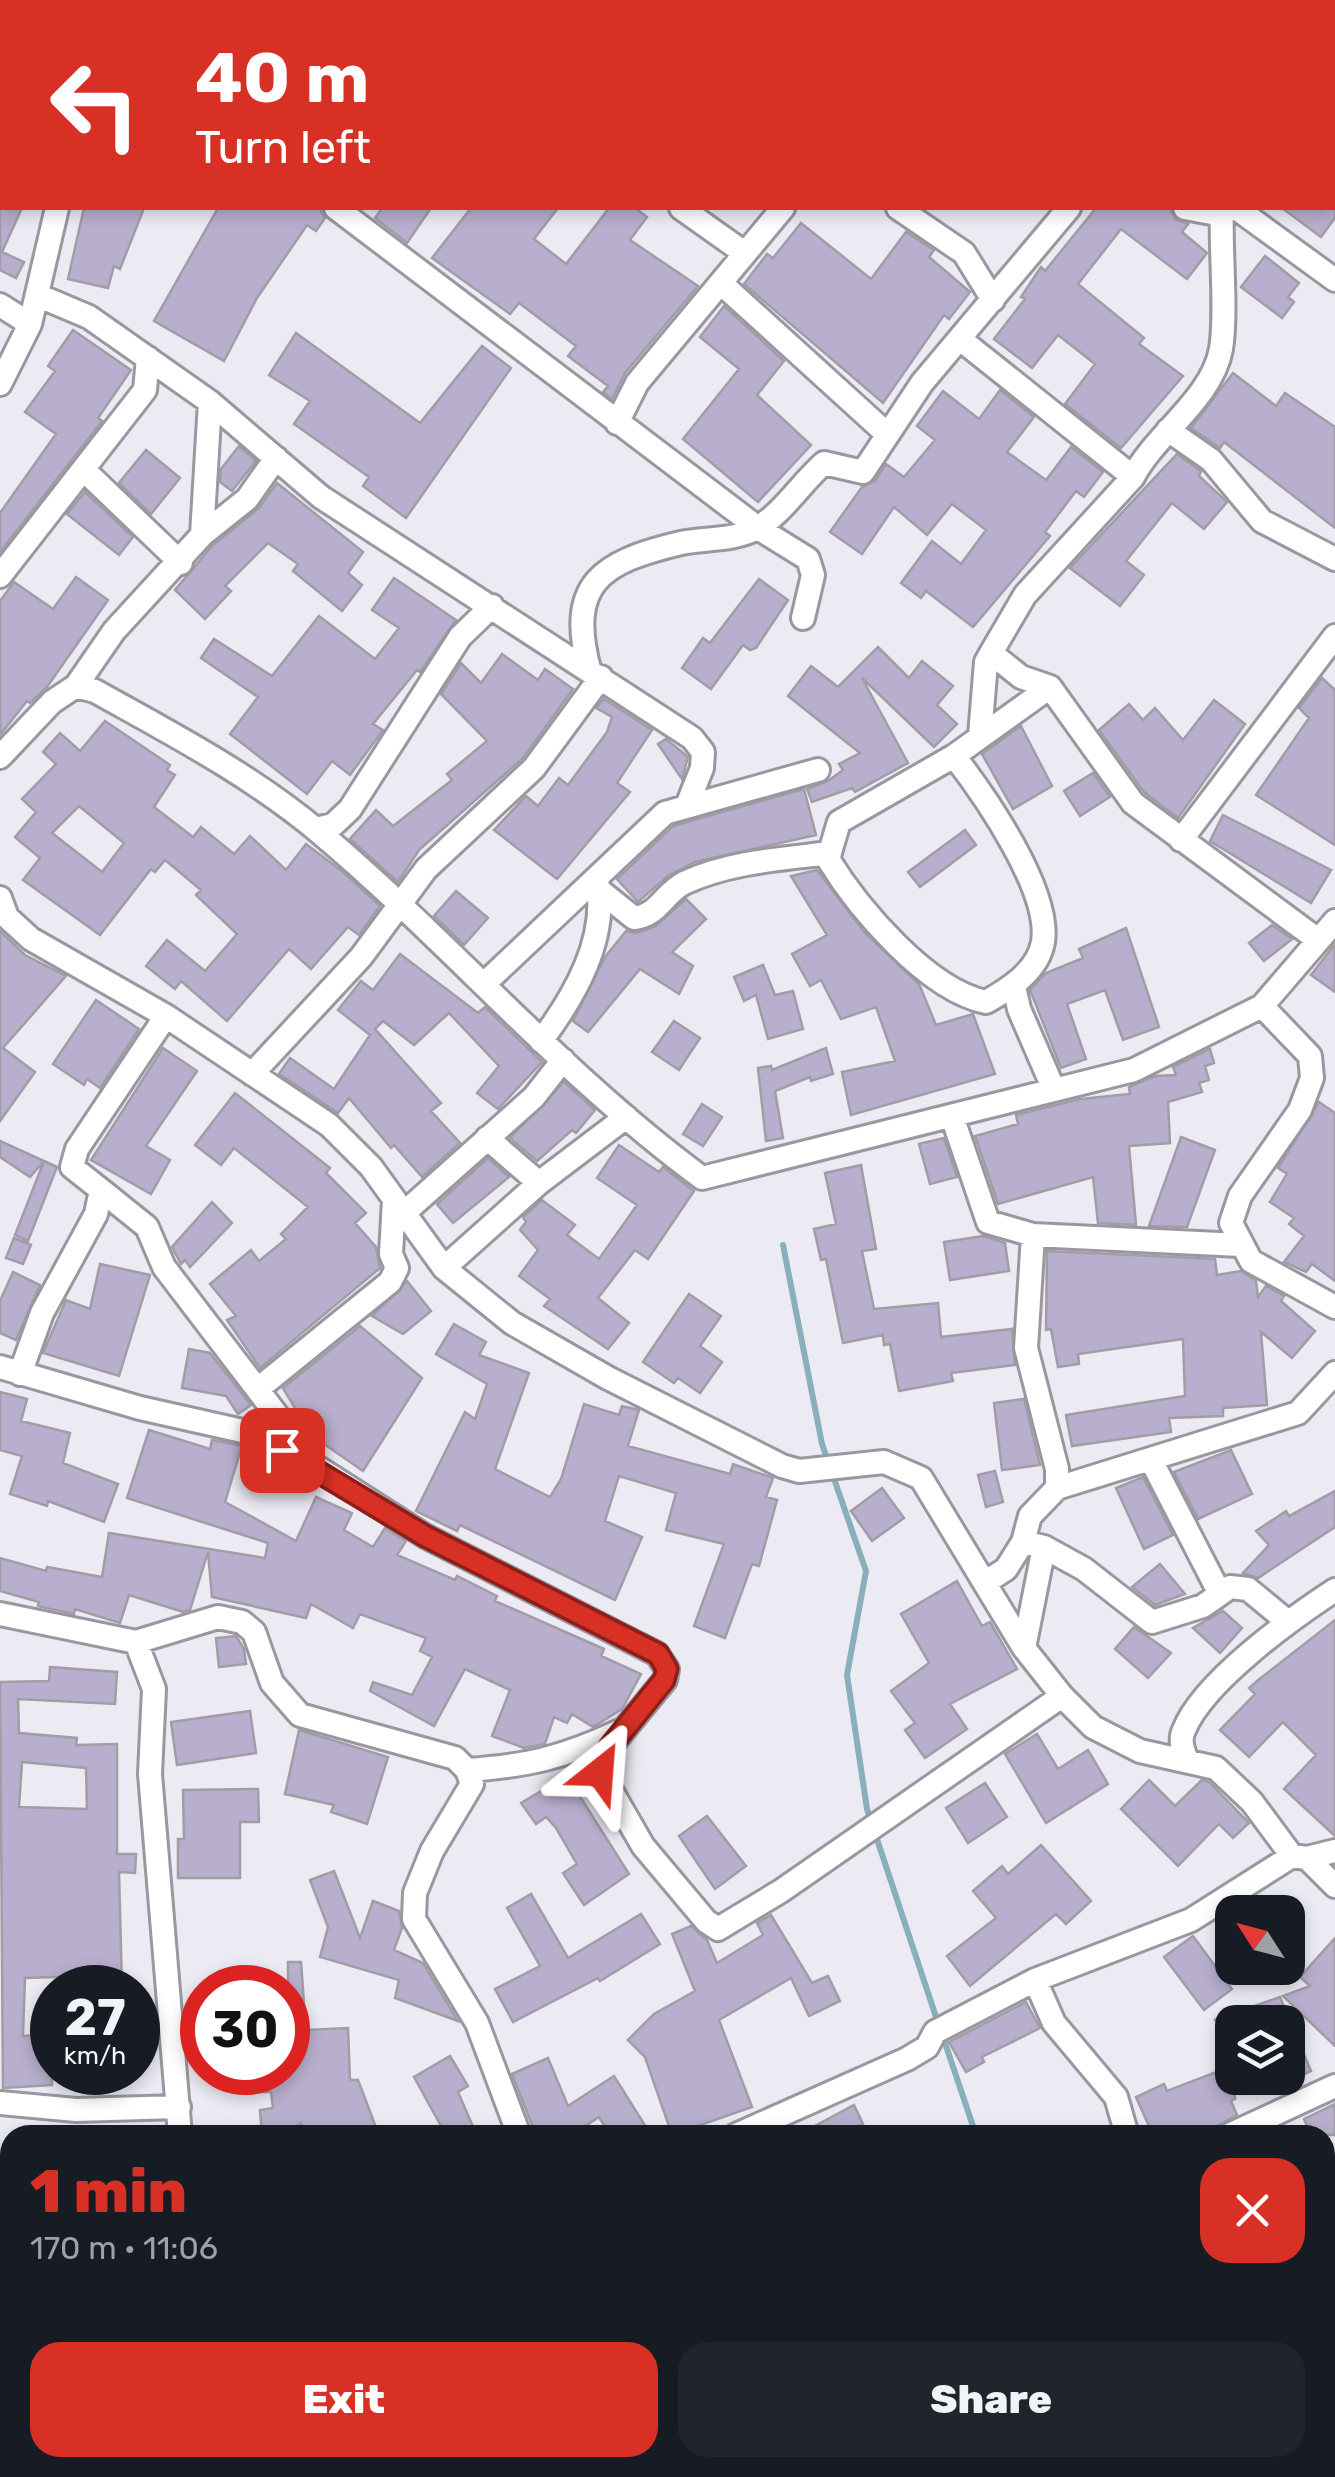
<!DOCTYPE html>
<meta charset="utf-8">
<style>
body{margin:0;font-family:Rubik,sans-serif;background:#20242c;color:#f1f3f6;height:100vh;display:flex;flex-direction:column;font-size:38px;white-space:nowrap}
*{box-sizing:border-box;margin:0}
p{font-size:32px;color:#9ea1a6}
.icon{flex:none;width:55px;height:55px;fill:none;stroke:currentColor;stroke-width:2;stroke-linecap:round;stroke-linejoin:round}
.map{position:relative;flex:1;overflow:hidden}
.drawer{position:absolute;left:0px;top:2125px;width:1335px;height:352px;display:flex;flex-direction:column;background:#171b24;border-radius:30px 30px 0 0;box-shadow:0 5px 15px #0003}
.drawer>*{flex:none}
.guide{position:absolute;left:0px;top:0px;width:1335px;height:210px;box-shadow:0 5px 15px #0003;background:#d93025;color:#fff;overflow:hidden}
.needle{width:65px;rotate:306deg}
.buttons{position:absolute;left:1215px;top:1895px;display:grid;gap:20px}
.buttons a{display:grid;place-items:center;width:90px;height:90px;border-radius:20px;background:#171b24;box-shadow:0 5px 15px #0003;font-size:50px}
.speed{position:absolute;left:30px;top:1965px;display:flex;gap:20px;font-size:50px;font-weight:700;text-align:center}
.speed>*{display:grid;place-content:center;width:130px;height:130px;border-radius:50%;background:#171b24;box-shadow:0 5px 15px #0003;line-height:1}
.speed small{font-size:25px;font-weight:400}
.speed .limit{border:15px solid #d22;background:#fff;color:#111}
.pin{position:absolute;display:grid;place-items:center;width:85px;height:85px;color:#fff;margin:-42px;border-radius:20px;box-shadow:0 5px 15px #0006}
.me{position:absolute;width:110px;margin:-55px;rotate:28deg;stroke-linejoin:round;filter:drop-shadow(0 0 8px #0008)}
.turn{display:flex;align-items:center;gap:35px;height:210px;padding:0 30px;font-size:45px}
.turn .icon{width:130px;height:130px;stroke-width:2.5}
.turn b{display:block;font-size:70px;line-height:85px}
.round{display:grid;place-items:center;flex:none;width:105px;height:105px;border-radius:30px;background:#20242c}
.head{display:flex;align-items:center;justify-content:space-between;height:170px;padding:0 30px}
h1{font-size:60px;font-weight:800;line-height:75px;color:#d93025}
.cta{display:flex;gap:20px;margin-top:auto;padding:20px 30px}
.cta a{flex:1;height:115px;border-radius:30px;background:#d93025;color:#fff;font-size:40px;font-weight:800;line-height:115px;text-align:center}
.cta a+a{background:#20242c;color:#f1f3f6}
.map>svg:first-child{display:block}
.green{fill:#b8c8b2}
.lines{fill:none;stroke-linecap:round;stroke-linejoin:round}
.stream{stroke:#8aafbc;stroke-width:6}
.building{fill:#b8afce;stroke:#a09da6;stroke-width:2.5;fill-rule:evenodd}
.minor-casing{stroke:#99979f;stroke-width:28}
.minor{stroke:#fff;stroke-width:22}
.route-casing{stroke:#8d1f18;stroke-width:25}
.route{stroke:#d93025;stroke-width:18}
</style>
<div class="map">
<svg width="1335" height="2477" viewBox="0 0 1335 2477">
<rect width="100%" height="100%" fill="#eceaf3"/>
<path class="green" d="M670,0H931L668,2Z"/>
<g class="lines">
<path class="stream" d="M783,1245L822,1444L866,1571L847,1675L867,1809L938,2023
M942,2034L976,2135
M1065,2468L1067,2477"/>
</g>
<path class="building" d="M0,208H22L2,252L24,262L16,278L0,270Z
M84,208H144L120,269L114,266L108,288L68,279Z
M218,208H319L325,218L316,231L307,225L257,298L224,361L154,321Z
M382,208H431L407,243L375,218Z
M471,208H558L534,239L566,264L609,208H635L647,217L630,240L698,286L625,373L612,399L603,392L608,386L568,356L576,346L519,303L510,314L432,258Z
M1096,208H1170L1175,219L1188,224L1182,232L1207,253L1187,279L1121,229L1078,284L1144,338L1139,344L1183,376L1121,448L1065,404L1095,364L1058,335L1032,368L994,339L1025,299L1021,297L1041,267L1045,271Z
M1282,208H1335V218L1321,237Z
M801,223L871,279L906,232L934,250L929,257L970,292L949,319L944,315L883,403L744,284L767,254L773,258Z
M1265,256L1299,283L1288,297L1294,302L1282,318L1241,287Z
M724,306L784,361L757,395L811,445L758,502L683,439L739,369L700,337Z
M73,330L131,370L98,418L102,421L0,552V513L56,434L25,412L55,371L48,366Z
M296,333L420,423L482,346L511,368L406,518L363,486L369,477L294,424L310,401L269,375Z
M1233,373L1276,406L1285,393L1335,427V528L1224,442L1220,448L1191,428Z
M1000,390L1034,417L1007,452L1046,480L1071,447L1103,472L1084,497L1076,491L1045,532L1050,536L973,627L926,591L921,598L901,583L932,541L961,564L986,530L952,504L927,535L894,507L862,554L830,532L862,487L875,481L886,464L904,477L935,440L917,426L943,391L979,419Z
M239,446L256,461L232,491L220,482L221,469Z
M146,450L180,478L151,514L119,483Z
M1177,454L1201,471L1199,476L1227,502L1204,529L1172,503L1126,561L1144,575L1120,606L1070,568Z
M277,483L363,552L348,573L362,585L342,611L293,571L298,564L268,543L225,586L231,591L205,619L175,590L212,546L259,508Z
M85,492L133,537L119,555L67,514Z
M76,577L108,600L47,687L30,703L27,701L0,735V601L14,582L53,609Z
M394,578L456,620L420,672L417,670L373,724L383,730L350,775L332,761L307,794L230,734L258,697L201,658L214,639L272,676L319,616L375,659L399,628L372,610Z
M759,579L788,600L756,648L750,650L743,645L711,689L682,668L703,638L710,643Z
M878,647L909,678L922,661L953,686L937,705L957,724L934,747L862,678L908,763L855,792L852,788L812,802L807,789L828,781L843,770L839,764L860,753L788,696L811,666L838,687Z
M502,654L538,680L545,669L573,689L523,758L419,850L398,882L350,839L376,810L393,826L452,780L447,774L487,741L441,694L461,663L481,683Z
M1322,678L1335,690V845L1256,795L1309,718L1299,708Z
M604,699L652,730L617,783L630,792L557,879L494,830L526,796L538,806L559,778L568,785L607,732L612,717L596,708Z
M1214,700L1245,724L1178,818L1144,792L1099,730L1129,704L1143,720L1155,708L1183,740Z
M105,721L170,765L167,770L175,775L154,807L193,837L201,827L234,854L250,836L286,870L306,844L343,872L380,906L359,935L348,927L311,969L289,949L227,1021L181,981L175,989L146,966L167,940L205,971L237,934L196,895L201,890L165,860L155,872L151,869L100,935L23,880L40,858L15,837L36,812L22,799L56,764L43,752L60,733L80,751ZM79,806L124,843L102,872L52,833Z
M1021,726L1052,786L1013,809L982,754Z
M666,739L688,757L682,779L658,744Z
M1093,773L1110,797L1080,816L1064,791Z
M804,789L816,835L695,862L669,875L638,902L617,879L673,826Z
M1223,815L1331,870L1311,903L1210,841Z
M965,830L976,845L920,887L908,872Z
M817,870L865,933L919,984L936,1025L973,1014L995,1074L851,1115L842,1072L895,1061L876,1007L841,1019L821,980L810,986L792,954L827,935L791,876Z
M456,891L488,918L464,945L434,916Z
M686,899L706,919L672,952L693,966L679,994L640,969L588,1032L573,1021L605,957L626,931L637,933L656,926Z
M1272,925L1292,939L1264,961L1249,943Z
M1126,928L1159,1027L1123,1040L1105,990L1067,1004L1086,1059L1061,1068L1030,990L1046,973L1083,958L1079,949Z
M0,931L25,955L66,976L3,1048L35,1072L0,1121Z
M1335,944V992L1311,975Z
M400,954L478,1013L485,1007L542,1062L498,1109L477,1093L499,1066L449,1013L414,1045L383,1021L375,1029L441,1103L431,1111L460,1143L422,1177L394,1145L391,1148L349,1098L338,1113L279,1074L290,1058L334,1089L370,1035L338,1010L361,981L373,990Z
M763,965L775,995L793,991L803,1029L768,1039L756,995L744,1001L734,977Z
M96,1000L139,1029L100,1088L87,1079L84,1085L53,1064Z
M674,1021L700,1038L679,1070L652,1052Z
M163,1048L197,1071L146,1146L170,1160L151,1194L91,1160Z
M826,1048L833,1074L811,1081L810,1077L775,1091L783,1138L766,1141L758,1068L771,1066L772,1070Z
M1210,1049L1214,1063L1205,1066L1209,1080L1199,1083L1202,1092L1168,1102L1170,1143L1129,1146L1136,1225L1098,1223L1093,1177L998,1204L975,1136L1018,1124L1016,1115L1080,1099L1130,1094L1129,1087L1155,1076L1176,1075L1173,1067Z
M564,1082L595,1110L576,1133L572,1130L537,1161L510,1138Z
M235,1093L330,1168L326,1173L366,1213L355,1223L376,1247L380,1268L260,1368L227,1320L236,1316L210,1284L251,1250L259,1261L286,1239L281,1234L308,1207L234,1148L221,1165L195,1145Z
M1319,1102L1335,1113V1281L1312,1264L1306,1272L1284,1262L1304,1236L1289,1224L1294,1218L1270,1202L1287,1174L1278,1168Z
M702,1104L722,1117L703,1146L683,1134Z
M1181,1137L1215,1150L1187,1227L1149,1226Z
M944,1138L957,1177L930,1184L919,1144Z
M0,1141L57,1167L28,1241L15,1235L44,1161L30,1177L0,1157Z
M619,1145L659,1172L663,1167L694,1191L648,1259L635,1250L598,1298L629,1323L608,1349L544,1306L550,1299L519,1276L538,1250L520,1230L526,1222L523,1217L542,1200L575,1225L567,1235L599,1259L637,1205L597,1178Z
M488,1158L509,1177L453,1223L437,1204Z
M861,1165L876,1249L862,1251L874,1309L938,1303L941,1337L1012,1329L1015,1365L951,1373L953,1381L899,1391L890,1344L884,1345L883,1335L843,1343L826,1259L821,1260L814,1229L836,1224L825,1173Z
M212,1202L232,1223L190,1267L185,1260L181,1264L172,1247Z
M983,1236L1005,1243L1009,1271L950,1280L944,1242Z
M14,1238L31,1245L23,1264L6,1258Z
M1047,1251L1215,1259L1217,1275L1241,1271L1256,1281L1258,1297L1266,1286L1284,1296L1281,1301L1315,1331L1292,1358L1261,1332L1267,1405L1223,1408V1416L1169,1418L1171,1432L1072,1446L1066,1415L1185,1396L1183,1339L1078,1354L1079,1364L1058,1367L1051,1329L1046,1330Z
M100,1264L150,1275L119,1376L43,1353L66,1300L90,1309Z
M13,1272L40,1285L16,1340L0,1333V1301Z
M407,1281L431,1311L403,1334L372,1316Z
M689,1294L721,1316L700,1346L722,1362L700,1393L678,1378L674,1383L643,1362Z
M454,1324L486,1342L479,1355L529,1373L495,1469L550,1497L561,1479L584,1404L619,1415L622,1406L639,1410L628,1446L730,1474L733,1464L773,1478L766,1497L777,1500L759,1566L752,1564L725,1638L694,1626L724,1544L666,1530L676,1493L619,1476L605,1521L642,1537L615,1600L460,1525L457,1531L416,1511L465,1412L475,1419L487,1384L436,1354Z
M360,1326L422,1378L363,1471L311,1435L283,1388Z
M189,1349L210,1353L251,1405L238,1414L226,1396L182,1388Z
M0,1392L27,1399L21,1421L70,1433L63,1463L118,1484L104,1522L48,1501L47,1506L10,1494L22,1456L0,1450Z
M1024,1399L1040,1465L1002,1470L994,1403Z
M149,1430L210,1449L212,1440L242,1446L225,1502L296,1541L316,1497L352,1513L344,1530L373,1547L385,1528L406,1541L397,1555L455,1580L457,1576L497,1596L495,1601L604,1649L601,1656L641,1674L622,1709L593,1727L572,1714L567,1723L554,1717L545,1744L524,1748L492,1736L510,1690L465,1669L434,1726L370,1691L373,1682L412,1695L432,1657L420,1651L426,1638L360,1614L353,1628L311,1604L306,1618L212,1597L208,1552L190,1610L183,1612L129,1595L120,1623L75,1609L74,1614L38,1606L39,1602L0,1591V1558L46,1571L47,1567L102,1577L109,1533L265,1558L268,1543L127,1498Z
M1231,1450L1252,1494L1198,1519L1174,1472Z
M995,1471L1003,1502L986,1507L978,1475Z
M1143,1477L1173,1535L1144,1549L1116,1488Z
M882,1488L904,1518L872,1541L851,1511Z
M1335,1491V1527L1258,1578L1243,1573L1269,1545L1256,1531L1286,1511L1289,1516Z
M1160,1564L1185,1594L1155,1605L1132,1587Z
M957,1581L982,1626L990,1622L1017,1669L950,1704L967,1729L925,1758L905,1730L915,1723L891,1691L929,1663L901,1614Z
M1223,1611L1242,1628L1220,1653L1193,1628Z
M1335,1620V1836L1284,1789L1316,1755L1283,1722L1249,1757L1220,1730L1255,1694L1249,1688L1257,1681Z
M1134,1627L1171,1653L1148,1678L1115,1649Z
M236,1636L244,1649L246,1664L219,1667L216,1638Z
M50,1667L117,1672L115,1704L18,1699L19,1733L77,1738L76,1745L117,1744V1854H136L135,1873L119,1872L122,1988H92V1976L25,1978L23,2036L38,2035L39,2046L52,2045V2085L3,2088L0,1682L49,1681ZM22,1762L86,1768L87,1809L19,1807Z
M250,1711L256,1753L177,1765L171,1722Z
M299,1730L388,1757L367,1824L331,1812L334,1805L285,1794Z
M1037,1734L1058,1769L1088,1750L1108,1784L1046,1823L1005,1754Z
M567,1776L629,1874L584,1905L563,1873L577,1864L556,1828L546,1817L536,1824L521,1803Z
M1149,1780L1175,1806L1202,1780L1209,1782L1249,1823L1233,1838L1219,1824L1178,1866L1121,1809Z
M985,1783L1007,1817L968,1843L946,1808Z
M258,1789L259,1822H240V1878H178V1839H184L183,1790Z
M707,1816L746,1866L715,1889L679,1836Z
M1041,1845L1091,1901L1066,1924L1056,1914L970,1986L947,1956L996,1918L973,1891L1002,1866L1008,1874Z
M334,1871L360,1938L373,1901L399,1911L402,1928L394,1950L423,1963L458,2021L395,1998L399,1980L320,1957L328,1927L310,1880Z
M531,1894L568,1958L641,1914L660,1944L600,1981L598,1978L513,2022L495,1989L540,1966L507,1908Z
M771,1915L812,1983L828,1976L840,2001L809,2016L791,1978L719,2020L752,2107L672,2135L645,2057L628,2040L654,2014L695,1991L672,1934L691,1926L707,1940L717,1963L763,1935L757,1923Z
M1193,1936L1232,1989L1204,2010L1164,1957Z
M1335,1938V2046L1283,1996L1310,1986L1300,1977Z
M288,1962H301L306,2030L348,2028L350,2080H358L379,2135H303L301,2123L281,2135H262L260,2110L273,2108L271,2092H259L258,2072H288Z
M1280,1997L1311,2071L1288,2081V2022L1214,2020Z
M1026,2002L1040,2028L982,2057L984,2062L966,2072L949,2042Z
M450,2056L468,2086L458,2092L474,2129L461,2135H446L414,2077Z
M548,2058L568,2106L614,2076L651,2135H610L599,2117L572,2135H536L512,2074Z
M1232,2066L1235,2099L1231,2101L1237,2115L1200,2135H1153L1136,2097L1164,2084L1167,2091Z
M1335,2104V2135H1311L1304,2119Z
M854,2105L863,2124L853,2129L856,2135H798Z"/>
<g class="lines">
<g class="minor-casing">
<path id="minor" d="M91,0L96,2
M409,0L412,2
M567,0L568,2
M1063,0L1066,2
M657,2L659,0
M963,2L965,0
M1279,2L1280,0
M0,159L2,161
M336,208L758,528L808,559L813,575L803,618
M681,208L743,252
M898,208L964,253L993,300
M1185,208L1222,215
M1236,208L1335,280
M723,285L887,434
M37,295L89,317L210,402L321,497L692,738L703,752L702,768L688,803
M0,305L30,324
M960,339L1133,477
M0,384L30,324L57,208
M617,423L637,383L783,208
M1168,430L1211,460L1262,521L1335,559
M85,471L181,563
M202,535L210,402
M0,576L145,390L148,358
M991,653L1021,677L1050,687L1133,803L1318,940
M589,669C567,584 600,562 681,543C705,538 734,541 757,528C782,514 802,482 824,463L863,472L922,383L1069,208
M76,686L95,691C172,734 251,775 319,832C451,943 563,1076 702,1178L1134,1070L1262,1006L1335,921
M980,736L986,662L991,653L1025,595L1133,477C1155,434 1212,399 1221,349C1227,312 1220,248 1222,208
M954,756C985,796 1051,891 1043,942C1038,971 1009,989 986,1002C927,990 858,908 828,859L839,822L954,756L1050,687
M0,757L52,702L76,686L114,631L202,535L247,499L276,458
M316,829L333,825L350,809L460,637L492,606
M1181,840L1335,636
M599,890L634,918C659,915 664,893 684,883C729,862 781,859 830,853
M0,898L7,917L31,939L166,1016L329,1125L371,1167L444,1268L512,1323L608,1378L782,1466L799,1471L884,1462L921,1478L1024,1648L1062,1696L1093,1727L1140,1751L1216,1768L1252,1802L1292,1856L1307,1858L1335,1886
M484,984L665,813L818,770
M1014,986L1019,1009L1054,1090
M1262,1006L1310,1056L1312,1078L1300,1110L1240,1196L1231,1223L1251,1261L1335,1307
M541,1041C574,997 609,938 597,880
M252,1074L361,957L426,869L534,768L601,677
M952,1116L988,1222L1033,1235L1240,1245
M487,1138L539,1183
M101,1190L147,1227L164,1267L315,1465
M404,1213L534,1097L563,1060
M1033,1235L1026,1348L1057,1469V1488
M444,1268L539,1183L626,1117
M0,1367L140,1408L247,1432L317,1467L425,1536L657,1654L667,1669L665,1680L609,1748L601,1773L643,1846L706,1921L718,1929L781,1891L1062,1696
M20,1374L42,1313L96,1214L101,1190L72,1167L77,1149L166,1016
M259,1388L390,1282L397,1268L391,1254L394,1199
M1151,1460L1220,1594
M1044,1547L1084,1569L1152,1622L1203,1606L1230,1587L1248,1589L1288,1622
M986,1582L1006,1569L1023,1542
M0,1614L136,1642L218,1617L242,1622L254,1632L272,1683L300,1715L455,1758L467,1770L472,1784L432,1851L415,1893L414,1919L477,2023L519,2135
M136,1642L154,1689L150,1774L180,2135
M1024,1648L1044,1547L1023,1542L1030,1516L1057,1488L1298,1413L1335,1373
M1187,1761C1183,1750 1179,1740 1184,1730C1203,1682 1292,1618 1335,1590
M467,1770C528,1766 565,1757 620,1731
M1307,1858L1335,1851
M1035,1980L1054,2023L1116,2097L1127,2135
M0,2103L76,2110L179,2107
M736,2135L907,2059L927,2047L935,2032L1035,1980L1191,1920L1292,1856
M1229,2135L1335,2086
M0,2429L10,2446
M23,2468L29,2477
M100,2468L103,2477
M258,2468L260,2477
M645,2468L653,2477
M1160,2468L1161,2477
M1313,2468L1317,2477
M198,2477L236,2468"/>
</g>
<use href="#minor" class="minor"/>
</g>
<g class="lines">
<g class="route-casing">
<path id="route" d="M282,1450L425,1536L658,1654L667,1669L664,1680L609,1748L600,1772"/>
</g>
<use href="#route" class="route"/>
</g>
</svg>
<div class="buttons">
<a><svg class="needle" viewBox="-14 -14 28 28"><path d="M0-13l5 13h-10z" fill="#e53935"/><path d="M0 13l5-13h-10z" fill="#9ea1a6"/></svg></a>
<a><svg class="icon" aria-label="layers" viewBox="0 0 24 24"><path d="M12 4l9 5-9 5-9-5zM3 14l9 5 9-5"/></svg></a>
</div>
<div class="speed"><div>27<small>km/h</small></div><div class="limit">30</div></div>
<div class="pin" style="left:282px;top:1450px;background:#d93025"><svg class="icon" aria-label="arrive" viewBox="0 0 24 24"><path d="M6 21V4h12l-3 4 3 4H6"/></svg></div>
<svg class="me" style="left:600px;top:1772px" viewBox="-20 -20 40 40"><path d="M0-17L14 15 0 8-14 15z" fill="#d93025" stroke="#fff" stroke-width="4"/></svg>
<div class="guide">
<div class="turn"><svg class="icon" aria-label="left" viewBox="0 0 24 24"><path d="M17 20v-9H6M10 6l-5 5 5 5"/></svg><div><b>40 m</b>Turn left</div></div>
</div>
<section class="drawer">
<div class="head"><div><h1>1 min</h1><p>170 m · 11:06</p></div><a class="round" style="background:#d93025;color:#fff"><svg class="icon" aria-label="close" viewBox="0 0 24 24"><path d="M6 6l12 12M18 6L6 18"/></svg></a></div>
<div class="cta"><a>Exit</a><a>Share</a></div>
</section>
</div>
